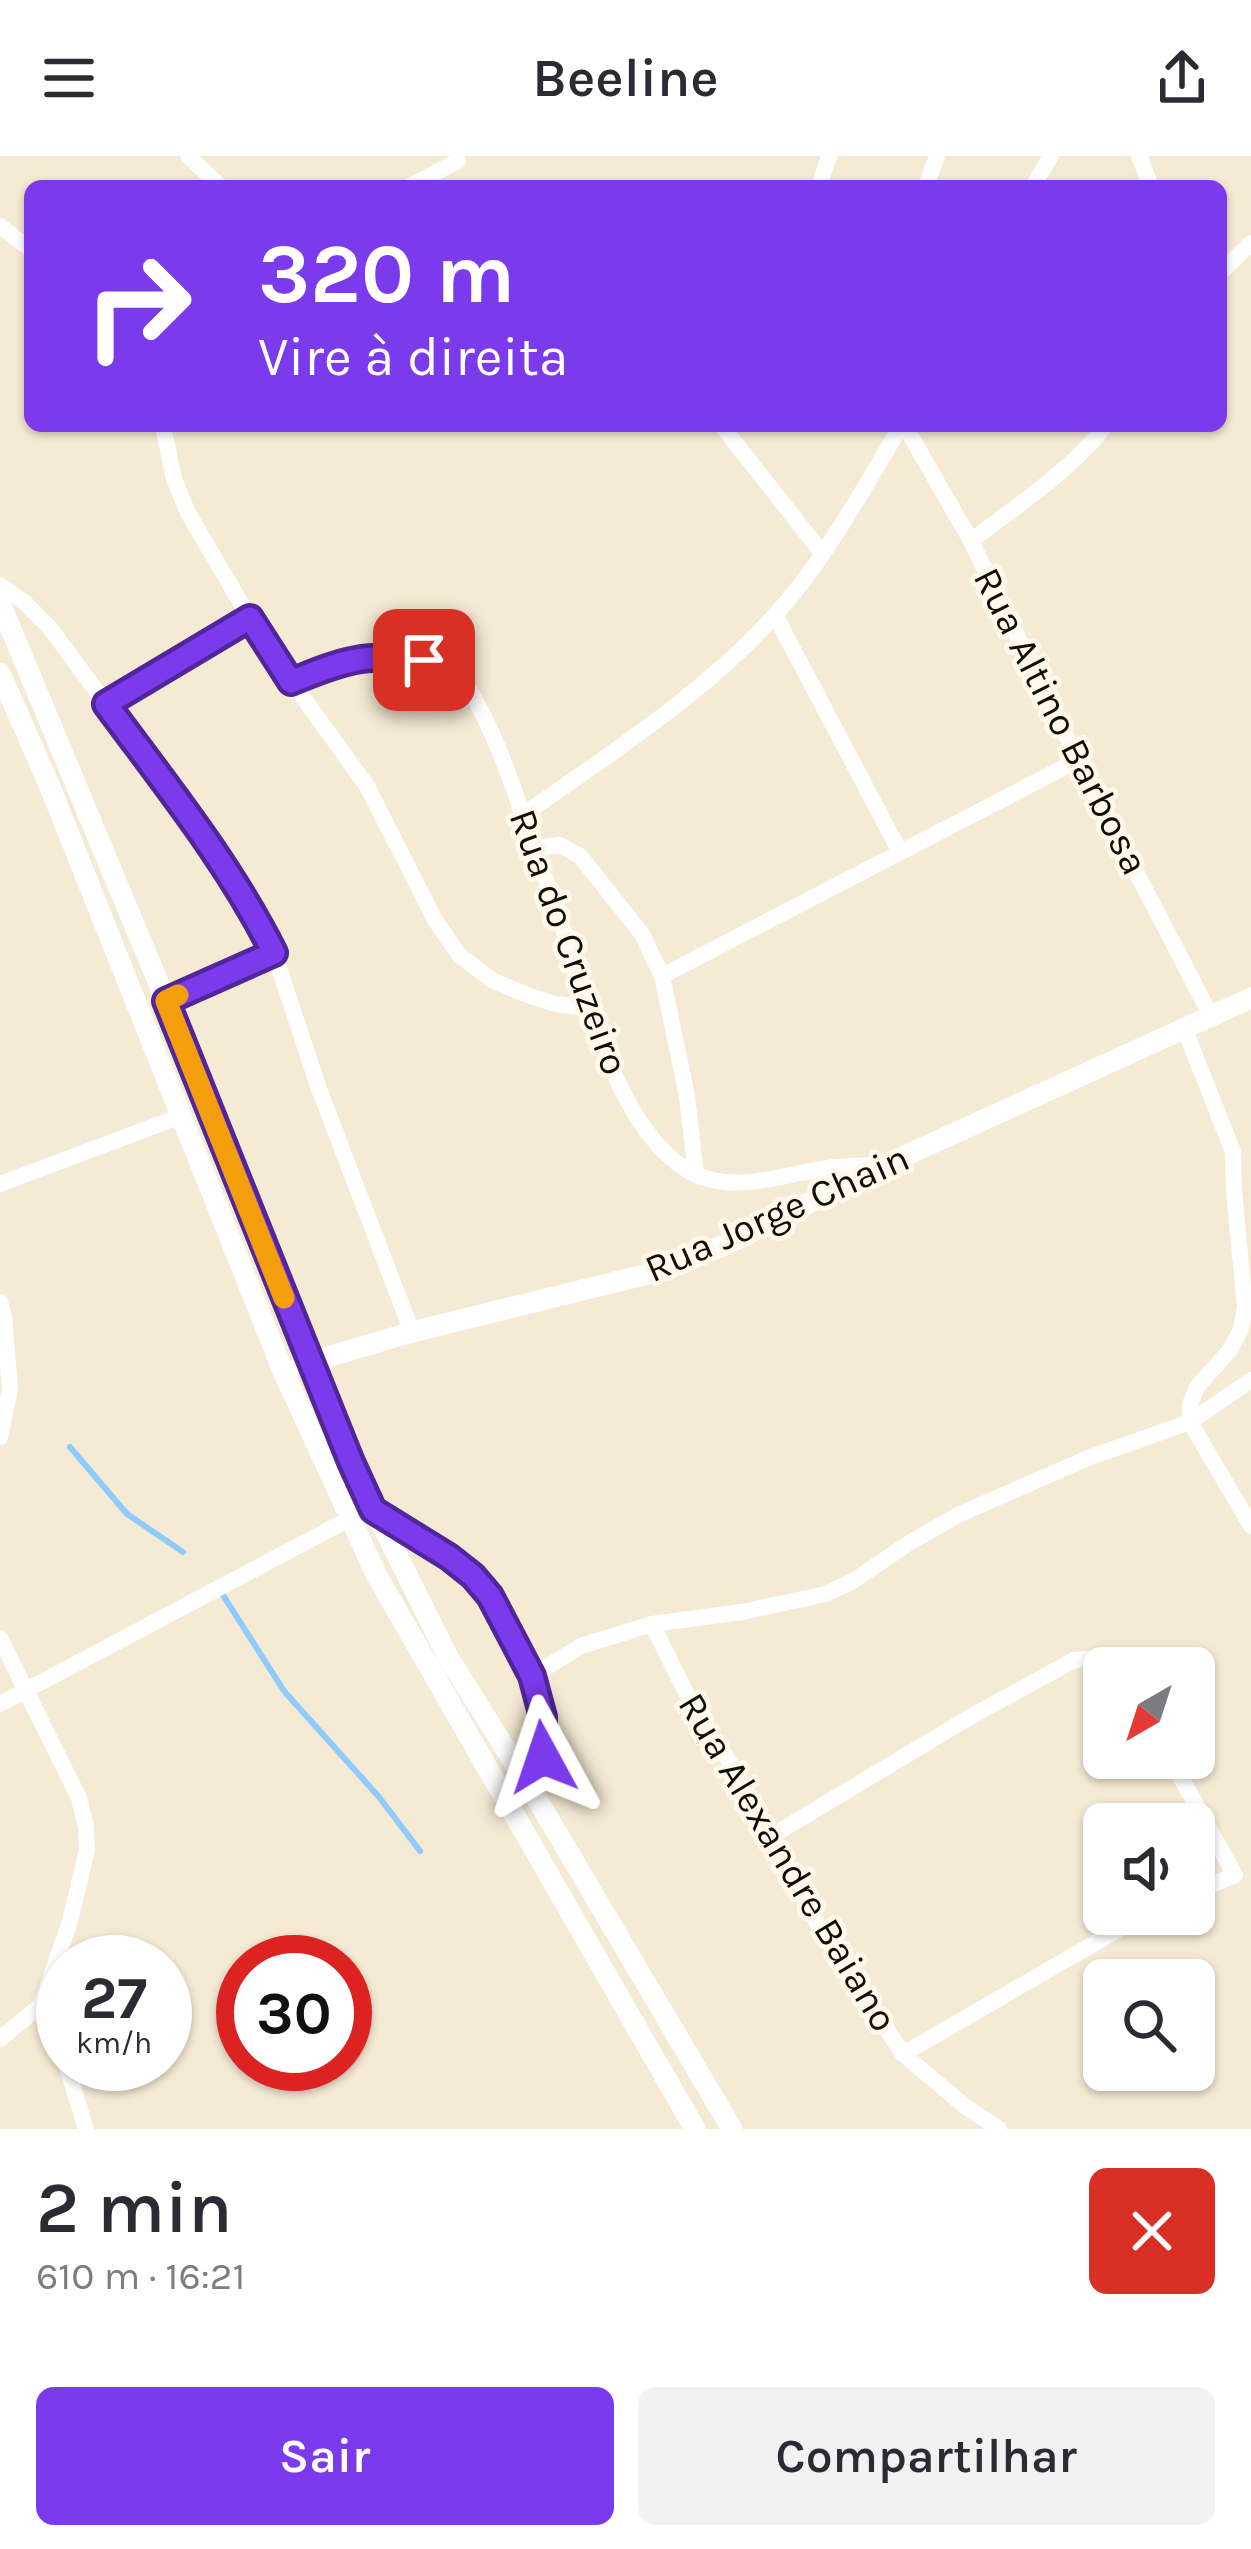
<!DOCTYPE html>
<html lang="pt">
<meta charset="utf-8">
<style>
body{margin:0;font-family:Karla,sans-serif;background:#f2f2f3;color:#2b2b33;height:100vh;display:flex;flex-direction:column;font-size:45px;white-space:nowrap}
*{box-sizing:border-box;margin:0}
p{font-size:39px;color:#7c7c81}
.icon{flex:none;width:66px;height:66px;fill:none;stroke:currentColor;stroke-width:2;stroke-linecap:round;stroke-linejoin:round}
.map{position:relative;height:1973px;overflow:hidden}
.sheet{display:flex;flex-direction:column;background:#fff;flex:1}
.sheet>*{flex:none}
.hud{position:absolute;left:24px;top:24px;width:1203px;height:252px;border-radius:18px;box-shadow:0 3px 9px #0004;background:#7c3aed;color:#fff;overflow:hidden}
.needle{width:78px;rotate:219deg}
.fabs{position:absolute;left:1083px;top:1491px;display:grid;gap:24px}
.fabs a{display:grid;place-items:center;width:132px;height:132px;border-radius:18px;background:#fff;box-shadow:0 3px 9px #0004;font-size:60px}
.speed{position:absolute;left:36px;top:1779px;display:flex;gap:24px;font-size:60px;font-weight:700;text-align:center}
.speed>*{display:grid;place-content:center;width:156px;height:156px;border-radius:50%;background:#fff;box-shadow:0 3px 9px #0004;line-height:1}
.speed small{font-size:30px;font-weight:400}
.speed .limit{border:18px solid #d22;background:#fff;color:#111}
.pin{position:absolute;display:grid;place-items:center;width:102px;height:102px;color:#fff;margin:-51px;border-radius:24px;box-shadow:0 6px 18px #0006}
.me{position:absolute;width:132px;margin:-66px;rotate:355deg;stroke-linejoin:round;filter:drop-shadow(0 0 9px #0008)}
.turn{display:flex;align-items:center;gap:42px;height:252px;padding:0 36px;font-size:54px}
.turn .icon{width:156px;height:156px;stroke-width:2.5}
.turn b{display:block;font-size:84px;line-height:102px}
.round{display:grid;place-items:center;flex:none;width:126px;height:126px;border-radius:18px;background:#f2f2f3}
.overview{display:flex;align-items:center;justify-content:space-between;height:204px;padding:0 36px}
h1{font-size:72px;font-weight:600;line-height:90px}
.cta{display:flex;gap:24px;margin-top:auto;padding:24px 36px}
.cta a{flex:1;height:138px;border-radius:18px;background:#7c3aed;color:#fff;font-size:48px;font-weight:600;line-height:138px;text-align:center}
.cta a+a{background:#f2f2f3;color:#2b2b33}
header{display:flex;justify-content:space-between;align-items:center;height:156px;padding:0 36px;background:#fff;font-size:54px;font-weight:600}
.map>svg:first-child{display:block}
.lines{fill:none;stroke-linecap:round;stroke-linejoin:round}
.stream{stroke:#90cbfe;stroke-width:6}
.minor{stroke:#fff;stroke-width:16}
.tertiary{stroke:#fff;stroke-width:21}
.route-casing{stroke:#51269a;stroke-width:30}
.route{stroke:#7c3aed;stroke-width:21}
.slow{stroke:#f59e0b;stroke-width:21}
.labels{text-anchor:middle;dominant-baseline:central;stroke-width:10;stroke-linejoin:round;paint-order:stroke}
.street-label{font-size:39px;fill:#110d06;stroke:#fff8eb}
</style>
<header><svg class="icon" aria-label="menu" viewBox="0 0 24 24"><path d="M4 6h16M4 12h16M4 18h16"/></svg>Beeline<svg class="icon" aria-label="share" viewBox="0 0 24 24"><path d="M12 15V3M7 8l5-5 5 5M5 13v7h14v-7"/></svg></header>
<div class="map">
<svg width="1251" height="1973" viewBox="0 0 1251 1973">
<rect width="100%" height="100%" fill="#f5ead4"/>
<g class="lines">
<path class="stream" d="M70,1291L127,1358L183,1396
M221,1436L284,1535L379,1641L420,1695"/>
<path class="minor" d="M188,0L220,30
M1139,0L1151,30
M410,30L458,5
M819,30L829,0
M926,30L937,0
M1033,30L1051,0
M0,70L30,93
M1221,116L1251,87
M163,270L174,323L188,357L268,493L367,630L435,764L459,799L492,824L527,839L555,848L589,852
M722,270L822,397
M905,270L971,385L1078,604L1212,862
M971,385C1016,350 1070,316 1105,270
M0,429L25,447L50,472L218,700L250,749L274,797L319,933L412,1176
M775,459L900,696
M291,527C332,509 377,491 423,504C439,508 458,521 469,533C474,540 478,550 482,557C503,598 517,642 531,685C537,706 547,724 554,745C581,823 617,986 699,1020C742,1037 791,1016 834,1011C849,1010 865,1009 880,1009
M106,548L250,462
M523,659C607,600 705,537 774,460C824,406 863,333 901,270
M533,692L560,689L580,700L642,778L662,820L687,940L696,1019
M662,820L1078,604
M166,845L274,797
M1185,874L1233,996L1234,1035L1245,1151L1241,1173L1230,1194L1197,1231L1190,1248V1266L1251,1370
M0,1028L181,960
M0,1146L4,1160L10,1233L0,1281
M652,1468L688,1541L737,1618L817,1767L903,1898L966,1951L999,1973
M0,1482L79,1642L86,1671L87,1694L70,1765L41,1849L0,1883
M532,1520L581,1490L652,1468L742,1456L826,1438L853,1425L909,1387L960,1358L1088,1302L1190,1266L1251,1224
M0,1548L351,1362L373,1354C406,1374 446,1392 473,1420C489,1436 498,1456 508,1475C544,1543 548,1567 537,1643
M1170,1602L1235,1719
M770,1681L970,1561L1074,1504L1094,1502L1110,1507L1114,1512
M1194,1736L1235,1719
M41,1849L63,1899
M903,1898L1145,1758
M66,1908L86,1973"/>
<path class="tertiary" d="M0,447L166,845L351,1307L448,1501L537,1643L732,1973
M0,517L50,631L283,1215L377,1420L695,1973
M300,1209L412,1176L664,1114L727,1088L887,1008L1251,842"/>
</g>
<g class="lines">
<g class="route-casing">
<path id="route" d="M424,504C365,497 344,504 291,526L250,462L106,548C165,628 229,707 274,797L166,845L351,1306L373,1354L449,1401L473,1420L490,1440L532,1520L543,1561V1601"/>
</g>
<use href="#route" class="route"/>
<path class="slow" d="M178,839L166,845L284,1142"/>
</g>
<g class="labels">
<g class="street-label">
<text transform="translate(1061 565) rotate(63)">Rua Altino Barbosa</text>
<text transform="translate(569 786) rotate(70)">Rua do Cruzeiro</text>
<text transform="translate(777 1057) rotate(-24)">Rua Jorge Chain</text>
<text transform="translate(788 1706) rotate(59)">Rua Alexandre Baiano</text>
</g>
</g>
</svg>
<div class="fabs">
<a><svg class="needle" viewBox="-14 -14 28 28"><path d="M0-13l5 13h-10z" fill="#e53935"/><path d="M0 13l5-13h-10z" fill="#7c7c81"/></svg></a>
<a><svg class="icon" aria-label="sound" viewBox="0 0 24 24"><path d="M4 9h4l5-4v14l-5-4H4zM17 9q2 3 0 6"/></svg></a>
<a><svg class="icon" aria-label="search" viewBox="0 0 24 24"><circle cx="10" cy="10" r="6"/><path d="M15 15l6 6"/></svg></a>
</div>
<div class="speed"><div>27<small>km/h</small></div><div class="limit">30</div></div>
<div class="pin" style="left:424px;top:504px;background:#d93025"><svg class="icon" aria-label="arrive" viewBox="0 0 24 24"><path d="M6 21V4h12l-3 4 3 4H6"/></svg></div>
<svg class="me" style="left:543px;top:1601px" viewBox="-20 -20 40 40"><path d="M0-17L14 15 0 8-14 15z" fill="#7c3aed" stroke="#fff" stroke-width="4"/></svg>
<div class="hud">
<div class="turn"><svg class="icon" aria-label="right" viewBox="0 0 24 24"><path d="M7 20v-9h11M14 6l5 5-5 5"/></svg><div><b>320 m</b>Vire à direita</div></div>
</div>
</div>
<section class="sheet">
<div class="overview"><div><h1>2 min</h1><p>610 m · 16:21</p></div><a class="round" style="background:#d93025;color:#fff"><svg class="icon" aria-label="close" viewBox="0 0 24 24"><path d="M6 6l12 12M18 6L6 18"/></svg></a></div>
<div class="cta"><a>Sair</a><a>Compartilhar</a></div>
</section>
